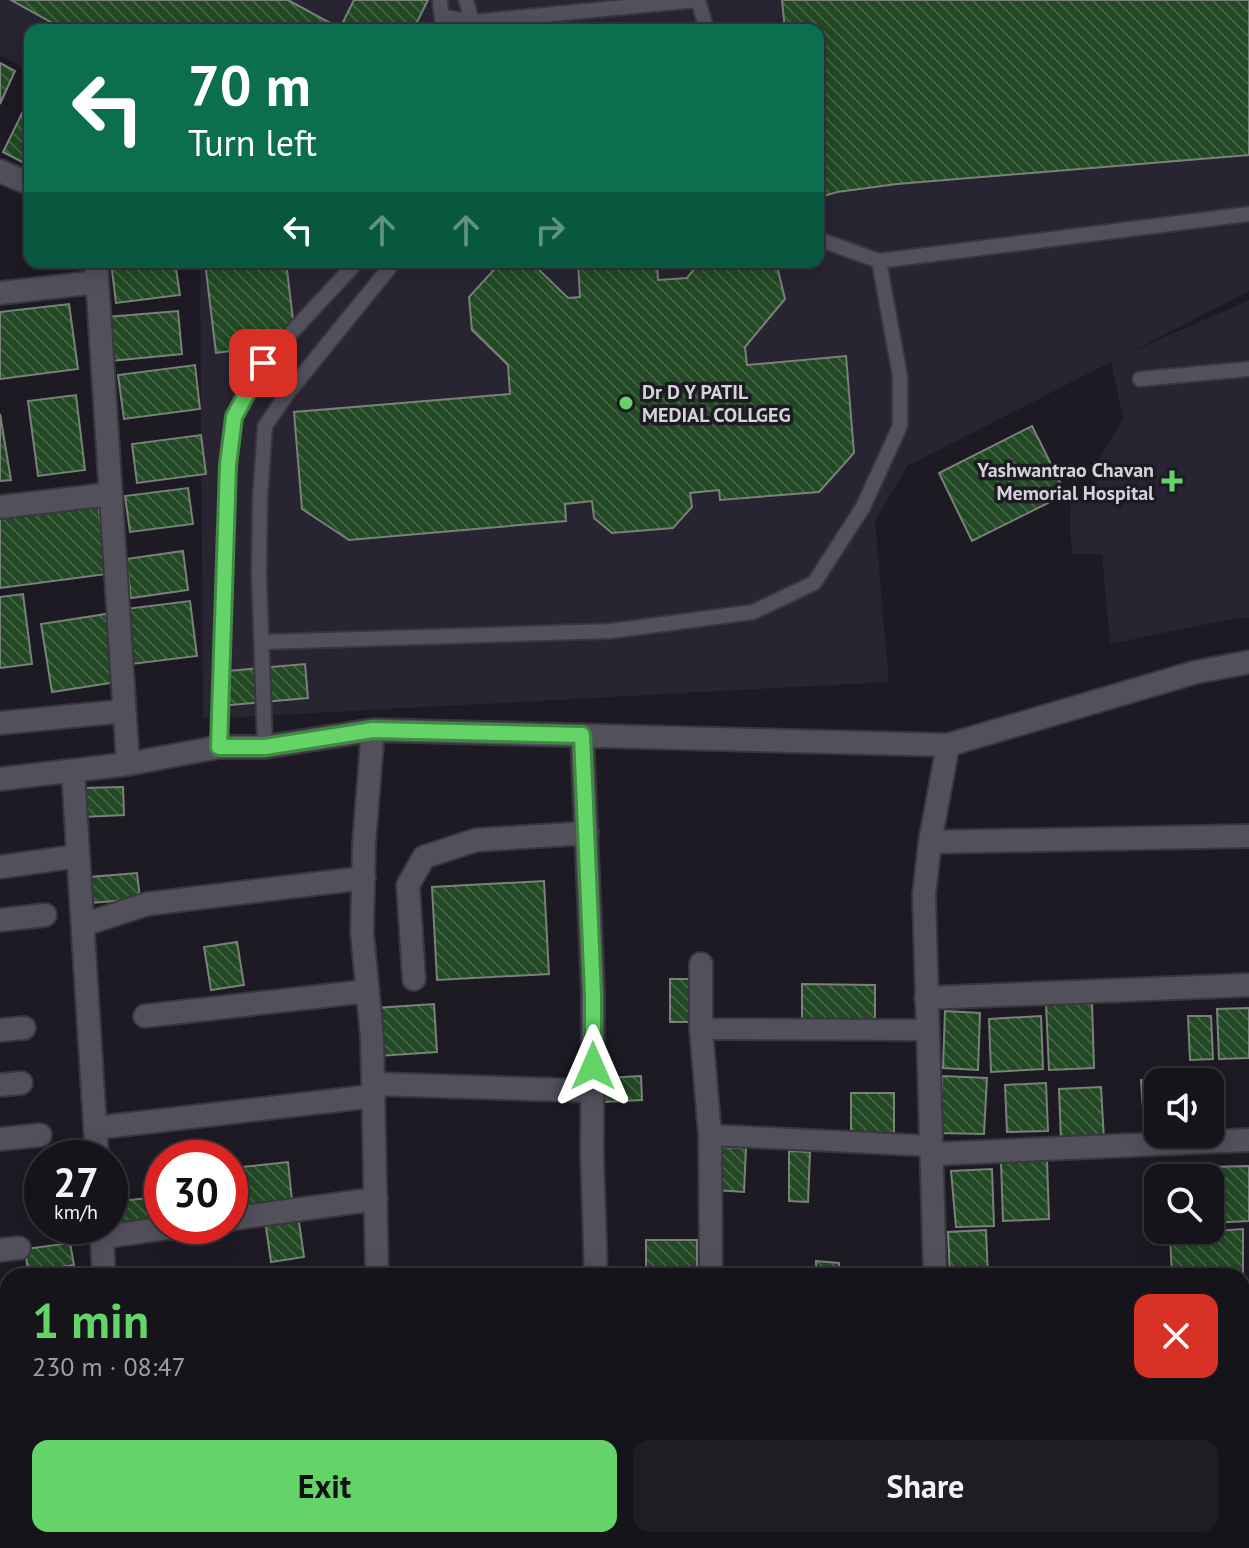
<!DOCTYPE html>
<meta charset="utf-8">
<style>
body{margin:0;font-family:"PT Sans",sans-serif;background:#1f1d24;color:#f1f3f6;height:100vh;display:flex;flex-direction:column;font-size:30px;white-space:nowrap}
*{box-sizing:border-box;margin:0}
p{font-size:26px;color:#9e9ea3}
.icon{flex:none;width:44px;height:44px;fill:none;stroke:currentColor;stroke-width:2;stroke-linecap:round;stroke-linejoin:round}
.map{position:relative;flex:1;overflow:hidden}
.details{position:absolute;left:0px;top:1268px;width:1250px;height:280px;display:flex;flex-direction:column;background:#16141b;border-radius:24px 24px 0 0;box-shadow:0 4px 20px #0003,0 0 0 2px #35333a}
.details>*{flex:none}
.guide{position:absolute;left:24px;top:24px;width:800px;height:244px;border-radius:16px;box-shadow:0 4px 20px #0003,0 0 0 2px #35333a;background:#0b6e4f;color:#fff;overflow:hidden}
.tools{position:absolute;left:1144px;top:1068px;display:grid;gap:16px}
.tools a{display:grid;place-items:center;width:80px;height:80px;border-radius:16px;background:#16141b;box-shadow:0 4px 20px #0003,0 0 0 2px #35333a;font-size:40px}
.speed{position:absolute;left:24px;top:1140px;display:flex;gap:16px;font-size:40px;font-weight:700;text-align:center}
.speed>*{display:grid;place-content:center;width:104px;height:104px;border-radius:50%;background:#16141b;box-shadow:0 4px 20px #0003,0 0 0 2px #35333a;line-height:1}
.speed small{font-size:20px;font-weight:400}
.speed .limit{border:12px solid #d22;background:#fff;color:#111}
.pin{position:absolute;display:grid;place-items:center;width:68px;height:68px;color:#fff;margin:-34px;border-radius:16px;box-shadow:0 4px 12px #0006}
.me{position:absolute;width:88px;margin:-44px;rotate:0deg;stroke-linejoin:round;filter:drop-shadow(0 0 6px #0008)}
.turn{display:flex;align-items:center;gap:28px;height:168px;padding:0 32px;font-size:36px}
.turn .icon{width:104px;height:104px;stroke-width:2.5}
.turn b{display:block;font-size:56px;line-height:68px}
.lanes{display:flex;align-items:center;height:76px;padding:0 32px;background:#0003;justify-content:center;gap:40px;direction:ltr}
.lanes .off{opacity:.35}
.round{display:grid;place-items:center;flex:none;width:84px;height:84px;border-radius:16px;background:#1f1d24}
.overview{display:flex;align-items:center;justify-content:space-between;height:136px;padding:0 32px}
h1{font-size:48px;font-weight:600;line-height:60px;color:#64d468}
.action{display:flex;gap:16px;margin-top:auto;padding:16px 32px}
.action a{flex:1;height:92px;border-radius:16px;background:#64d468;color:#111;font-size:32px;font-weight:600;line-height:92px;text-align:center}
.action a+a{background:#1f1d24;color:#f1f3f6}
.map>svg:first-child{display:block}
.built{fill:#282432}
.green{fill:#453c5d}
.building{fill:url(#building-back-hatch);stroke:#788278;stroke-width:2}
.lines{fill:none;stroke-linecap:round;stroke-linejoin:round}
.service-casing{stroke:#38363e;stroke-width:18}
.pedestrian-casing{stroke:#38363e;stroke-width:24}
.minor-casing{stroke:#38363e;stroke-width:26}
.service{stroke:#52505b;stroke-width:14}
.pedestrian{stroke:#52505b;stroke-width:20}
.minor{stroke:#52505b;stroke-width:22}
.route-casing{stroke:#418a44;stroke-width:20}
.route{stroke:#64d468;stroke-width:14}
.poi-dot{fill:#64d468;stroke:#1d1a24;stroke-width:3}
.labels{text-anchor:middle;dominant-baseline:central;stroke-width:7;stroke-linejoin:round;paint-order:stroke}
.poi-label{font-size:20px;font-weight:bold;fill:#d4d3d9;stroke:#1d1a24;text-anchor:start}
</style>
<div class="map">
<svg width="1249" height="1548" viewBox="0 0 1249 1548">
<defs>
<pattern id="building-back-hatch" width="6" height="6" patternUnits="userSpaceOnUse" patternTransform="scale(2)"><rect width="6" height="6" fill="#224923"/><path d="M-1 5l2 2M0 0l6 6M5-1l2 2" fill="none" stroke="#416242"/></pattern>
</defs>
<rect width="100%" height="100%" fill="#1d1a24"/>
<path class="built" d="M0,0H1249V291L1129,353L1249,300V618H1236L1110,644L1102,554H1072L1070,527L1071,496L1097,491L1093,470L1123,418L1111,362L907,466L875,522L889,682L203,719L200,262H818V30H30V71L0,55Z"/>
<path class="green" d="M8,1409V1540H369L370,1548H0V1410Z"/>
<path class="building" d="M11,0H288L343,30H65Z
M354,0H428L413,30H359L343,22Z
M782,0H1249V155L897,184L837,192L818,198V30H785Z
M0,63L15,71L0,104Z
M30,97V166L3,152Z
M111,262H175L180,295L116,303Z
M205,262H286L293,320L269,346L216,353Z
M501,262H531L568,298L580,297L578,262H657L658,280L687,278L700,262H776L785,299L745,347L747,365L846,356L854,453L819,492L720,500L719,490L690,493L692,507L673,528L612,533L594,518L592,501L565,504L566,521L349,540L302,509L294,412L510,394L508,365L472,330L469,297Z
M69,304L78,369L0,379V312Z
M178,311L182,354L111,361L107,317Z
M195,365L200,409L124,419L118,375Z
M76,395L85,470L38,476L28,401Z
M0,414L11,480L0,481Z
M1032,426L1066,494L972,541L939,473Z
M201,435L206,474L137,483L132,444Z
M188,488L193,524L130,532L125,496Z
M98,503L107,574L0,588V516Z
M183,551L188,590L131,598L126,559Z
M23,594L32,664L0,668V597Z
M190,601L197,656L132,664L125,609Z
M106,614L117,682L52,692L41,624Z
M305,664L308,698L219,706L216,672Z
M123,787L124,815L83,817L82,788Z
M137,873L140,899L91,903L89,877Z
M544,881L549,974L437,980L432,887Z
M237,942L244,985L211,990L204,947Z
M670,979H691V1022H670Z
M802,984L875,985V1023L802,1022Z
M1092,1003L1094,1068L1049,1070L1046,1004Z
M434,1004L437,1052L378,1056L375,1008Z
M1249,1008V1058L1219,1059L1217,1009Z
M945,1011L980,1013L978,1070L943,1068Z
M1041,1016L1043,1069L991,1072L989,1019Z
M1188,1016H1211L1213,1059L1190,1060Z
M641,1076L642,1100L604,1102L603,1078Z
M942,1076L987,1078L984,1134L940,1133Z
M1141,1080H1165L1158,1082V1134L1145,1136Z
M1046,1083L1048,1131L1007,1132L1005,1085Z
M1101,1087L1104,1140L1061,1141L1059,1089Z
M851,1093H894V1136L851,1135Z
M718,1147L746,1148L744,1192L716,1190Z
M789,1151L810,1152L808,1202L789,1201Z
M1047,1160L1049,1219L1003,1221L1001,1162Z
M288,1162L292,1201L237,1208L233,1168Z
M1249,1166V1221L1210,1223L1208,1167Z
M992,1169L994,1226L956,1227L951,1171Z
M149,1198L152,1225L113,1229L110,1202Z
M298,1215L304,1257L271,1262L265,1220Z
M1243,1229V1287L1242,1276H1172L1170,1234Z
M986,1230L988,1276H950L948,1232Z
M646,1240H697V1276H646Z
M70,1243L74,1265L28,1272L25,1249Z
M816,1261L839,1263V1276H816Z"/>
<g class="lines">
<g class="service-casing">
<path id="service" d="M440,0L443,30
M466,0L472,22L470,27
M698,0L707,30
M444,17L472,22L698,0
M879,261L1249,214
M1140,379L1249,369
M263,642L611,631L753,612L814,583L863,507L900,426V376L879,261L818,239
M219,747L228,465L234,417L263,363L357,262
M265,747L259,575L260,498L265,426L287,394L394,262"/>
</g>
<g class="pedestrian-casing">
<path id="pedestrian" d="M701,1029L927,1030
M710,1135L931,1146"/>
</g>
<g class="minor-casing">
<path id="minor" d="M0,171L30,184
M96,262L128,764
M0,293L97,282
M0,507L111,494
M0,723L124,711
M373,730L364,843L362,932L372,1037L377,1276
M582,735L593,994L592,1153L596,1276
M73,771L97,1158
M0,779L128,764L219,747H265L373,730L948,745L1196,672L1249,662
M930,842L1249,836
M0,867L78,856
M0,920L45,915
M83,925L147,904L364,878
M701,964V1029L710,1135L711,1276
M414,979L408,885L424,857L476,840L587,833
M926,998L1249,985
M145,1016L368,991
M0,1030L24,1028
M374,1084L593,1091
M0,1085L21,1083
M95,1128L374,1096
M0,1139L40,1135
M932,1154L1249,1140
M230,1219L376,1199
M101,1226L104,1276
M102,1237L181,1226
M0,1250L19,1248
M935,1276L924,895L930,842L948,745
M1242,1303L1249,1302
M0,1305L8,1304
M0,1382L8,1381
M1242,1463H1249
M381,1540V1548
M943,1540V1548"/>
</g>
<use href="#service" class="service"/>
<use href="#pedestrian" class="pedestrian"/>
<use href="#minor" class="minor"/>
</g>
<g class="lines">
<g class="route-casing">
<path id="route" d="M263,363L234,417L228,465L219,747H265L373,730L582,735L593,994V1066"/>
</g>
<use href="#route" class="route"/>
</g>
<g class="poi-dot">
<circle cx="626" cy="403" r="8"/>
<path d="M1168 469h8v8h8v8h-8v8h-8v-8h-8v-8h8z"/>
</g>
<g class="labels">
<g class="poi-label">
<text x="642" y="392">Dr D Y PATIL<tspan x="642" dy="23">MEDIAL COLLGEG</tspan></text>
<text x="1154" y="470" text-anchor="end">Yashwantrao Chavan<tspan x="1154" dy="23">Memorial Hospital</tspan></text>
</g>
</g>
</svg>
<div class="tools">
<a><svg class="icon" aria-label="sound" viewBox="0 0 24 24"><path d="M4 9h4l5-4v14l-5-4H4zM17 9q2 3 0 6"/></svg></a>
<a><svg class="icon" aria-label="search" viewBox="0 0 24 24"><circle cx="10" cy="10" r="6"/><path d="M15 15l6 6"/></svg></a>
</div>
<div class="speed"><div>27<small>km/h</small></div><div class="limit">30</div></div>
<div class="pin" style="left:263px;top:363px;background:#d93025"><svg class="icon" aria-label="arrive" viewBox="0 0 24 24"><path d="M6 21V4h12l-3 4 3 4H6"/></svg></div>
<svg class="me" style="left:593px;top:1066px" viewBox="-20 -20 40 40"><path d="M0-17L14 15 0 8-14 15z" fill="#64d468" stroke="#fff" stroke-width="4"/></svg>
<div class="guide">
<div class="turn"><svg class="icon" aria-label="left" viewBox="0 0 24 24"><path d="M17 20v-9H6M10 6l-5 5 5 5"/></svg><div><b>70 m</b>Turn left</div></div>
<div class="lanes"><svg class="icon" aria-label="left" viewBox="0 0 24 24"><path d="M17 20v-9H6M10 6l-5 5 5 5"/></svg><svg class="icon off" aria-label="ahead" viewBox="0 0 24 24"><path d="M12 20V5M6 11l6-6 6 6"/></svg><svg class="icon off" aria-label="ahead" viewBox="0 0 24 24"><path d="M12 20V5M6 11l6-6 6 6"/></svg><svg class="icon off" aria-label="right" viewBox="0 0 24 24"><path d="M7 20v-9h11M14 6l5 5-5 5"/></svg></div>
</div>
<section class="details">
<div class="overview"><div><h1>1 min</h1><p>230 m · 08:47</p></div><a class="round" style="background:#d93025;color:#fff"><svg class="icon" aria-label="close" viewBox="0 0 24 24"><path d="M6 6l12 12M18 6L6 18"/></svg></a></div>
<div class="action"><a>Exit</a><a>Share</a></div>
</section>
</div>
